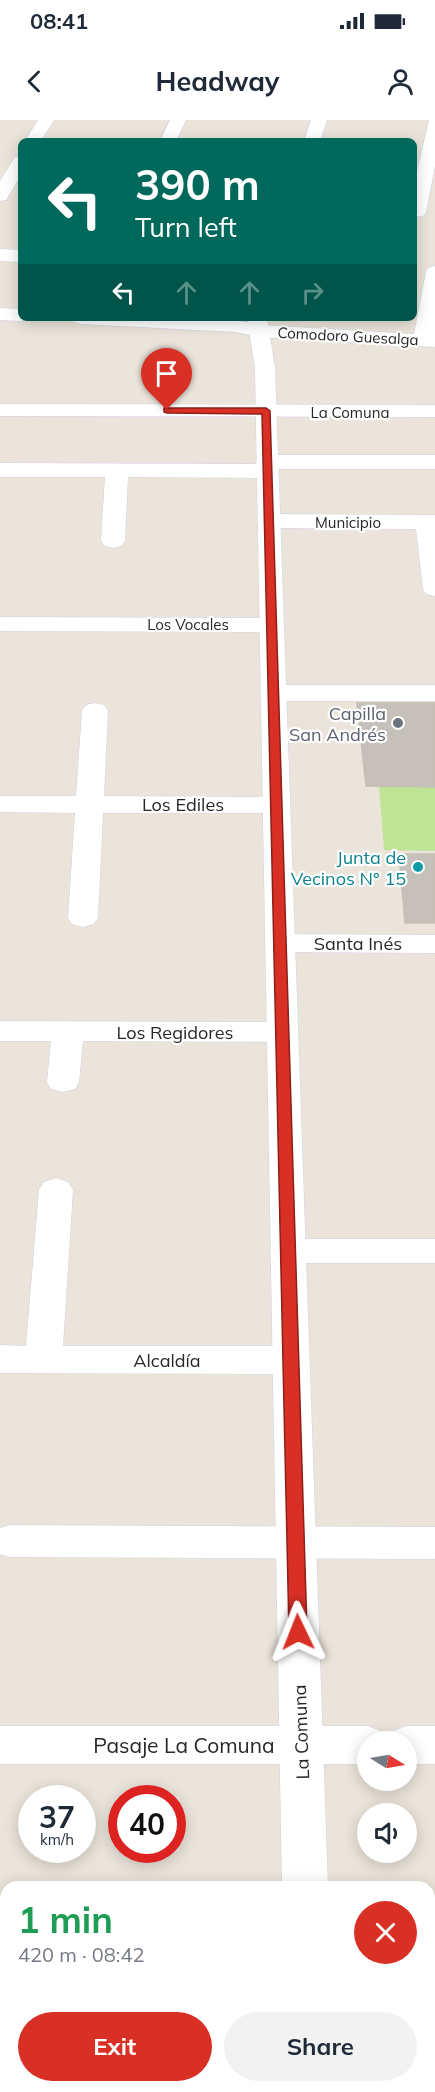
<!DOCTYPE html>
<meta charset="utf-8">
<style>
body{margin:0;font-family:Mulish,sans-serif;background:#f2f2f3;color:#1f2937;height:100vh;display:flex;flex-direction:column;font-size:22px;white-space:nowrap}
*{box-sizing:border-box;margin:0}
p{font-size:20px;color:#747a83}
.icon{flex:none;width:33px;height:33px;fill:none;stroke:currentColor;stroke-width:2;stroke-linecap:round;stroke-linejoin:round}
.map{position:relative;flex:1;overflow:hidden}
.drawer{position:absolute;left:0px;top:1761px;width:435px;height:212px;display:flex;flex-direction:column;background:#fff;border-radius:18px 18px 0 0;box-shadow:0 3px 15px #0003}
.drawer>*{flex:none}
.top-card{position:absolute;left:18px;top:18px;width:399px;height:183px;border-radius:9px;box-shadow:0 3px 15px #0003;background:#00695c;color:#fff;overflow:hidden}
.needle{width:39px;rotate:101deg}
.controls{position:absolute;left:357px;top:1611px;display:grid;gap:12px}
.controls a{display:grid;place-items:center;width:60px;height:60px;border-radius:50%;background:#fff;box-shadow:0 3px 15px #0003;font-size:30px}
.speed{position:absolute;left:18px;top:1665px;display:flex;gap:12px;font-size:30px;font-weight:700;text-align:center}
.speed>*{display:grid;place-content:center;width:78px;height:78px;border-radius:50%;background:#fff;box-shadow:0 3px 15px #0003;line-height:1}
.speed small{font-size:15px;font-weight:400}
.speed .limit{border:9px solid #d22;background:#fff;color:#111}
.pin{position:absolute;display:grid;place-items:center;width:51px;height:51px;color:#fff;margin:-62px -26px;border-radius:50% 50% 50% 0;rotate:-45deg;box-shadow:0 0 6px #0007}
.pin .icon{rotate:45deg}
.me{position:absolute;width:66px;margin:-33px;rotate:358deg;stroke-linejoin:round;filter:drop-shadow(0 0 4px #0008)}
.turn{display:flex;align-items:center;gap:21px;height:126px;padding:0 18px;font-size:27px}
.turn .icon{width:78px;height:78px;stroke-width:2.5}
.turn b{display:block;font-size:42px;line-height:51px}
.lanes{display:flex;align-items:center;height:57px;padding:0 18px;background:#0003;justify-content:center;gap:30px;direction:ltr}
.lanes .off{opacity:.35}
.round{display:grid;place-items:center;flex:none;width:63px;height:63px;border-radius:32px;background:#f2f2f3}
.head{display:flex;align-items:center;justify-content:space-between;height:102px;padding:0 18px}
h1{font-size:36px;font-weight:700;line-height:45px;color:#1e9e55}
.primary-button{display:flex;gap:12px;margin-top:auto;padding:12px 18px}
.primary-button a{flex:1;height:69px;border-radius:36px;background:#d93025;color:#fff;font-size:24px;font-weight:700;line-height:69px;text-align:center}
.primary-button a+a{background:#f2f2f3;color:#1f2937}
.status{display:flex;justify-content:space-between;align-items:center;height:42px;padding:0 30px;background:#fff;direction:ltr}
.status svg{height:16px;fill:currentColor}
header{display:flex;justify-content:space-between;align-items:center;height:78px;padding:0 18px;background:#fff;font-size:27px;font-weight:700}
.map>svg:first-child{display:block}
.pitch{fill:#bfe496}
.building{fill:#c5c1ba;stroke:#c5c0b5;stroke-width:1.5}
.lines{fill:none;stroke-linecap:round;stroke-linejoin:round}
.minor-casing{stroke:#d0d2e0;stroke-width:1}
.tertiary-casing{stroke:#d0d2e0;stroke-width:1}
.minor{fill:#fff;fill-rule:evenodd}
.tertiary{fill:#fff;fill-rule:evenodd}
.route{fill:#d93025;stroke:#8d1f18;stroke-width:1.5}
.worship-dot{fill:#6b7280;stroke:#fff;stroke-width:2}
.culture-dot{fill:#0f9aa8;stroke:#fff;stroke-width:2}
.labels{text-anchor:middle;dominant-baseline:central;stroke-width:4.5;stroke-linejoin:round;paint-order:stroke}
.far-street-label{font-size:15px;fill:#282828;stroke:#fff}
.worship-label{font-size:18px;fill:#5b616d;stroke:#fff;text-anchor:end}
.street-label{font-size:18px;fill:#282828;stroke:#fff}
.culture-label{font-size:18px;fill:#0d838f;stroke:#fff;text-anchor:end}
.near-street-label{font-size:21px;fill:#282828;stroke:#fff}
</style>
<div class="status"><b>08:41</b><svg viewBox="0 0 49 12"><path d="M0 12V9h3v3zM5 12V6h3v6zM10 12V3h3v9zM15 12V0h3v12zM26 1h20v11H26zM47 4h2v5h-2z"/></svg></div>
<header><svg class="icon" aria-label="back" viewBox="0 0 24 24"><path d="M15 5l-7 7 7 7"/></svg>Headway<svg class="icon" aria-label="person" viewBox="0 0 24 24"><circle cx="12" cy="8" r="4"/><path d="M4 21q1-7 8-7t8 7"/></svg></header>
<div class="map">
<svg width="435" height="1972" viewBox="0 0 435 1972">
<rect width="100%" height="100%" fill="#eae4da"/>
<path class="pitch" d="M379,667H435V731L384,730Z"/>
<path class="building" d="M357,583H435V667L366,666Z
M399,734H435V803H405Z"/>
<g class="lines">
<g class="minor-casing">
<path id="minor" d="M38,0H54L41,21H25Z
M170,0H186L176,21H160Z
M429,0H435V46L426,92L423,96L414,97V64Z
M21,36V55L6,80L0,81V61L15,37Z
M0,129L21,130V142L0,141Z
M435,146V227L261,217L235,212L81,204L74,202L71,198H196L235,200L261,205L414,214L426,152L428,148Z
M0,188L21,189V198H29L21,201L0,200Z
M0,284L435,285V297L0,296Z
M267,335H435V349H277L278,351L275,356L267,358L128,357L125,421L121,426L113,428L105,426L101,421L105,357H0V343L257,344L256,342L259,337Z
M269,394L435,395V476L426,474L423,469L416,409L269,408L261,406L257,401L261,396Z
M0,497L271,498L280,500L283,505L280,510L271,512L0,511Z
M273,565H435V581H273L264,579L260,573L264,567Z
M95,583L104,585L108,591L104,676L276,677L286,679L290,685L286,691L276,693H103L98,798L94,804L83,807L72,804L68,798L75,693L0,692V676H76L82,591L86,585Z
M280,814L435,815V833L280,832L269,829L265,823L269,817Z
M0,901L282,902L293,905L298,912L293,919L282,922L83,921L79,962L75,969L63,972L51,969L47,962L51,921H0Z
M56,1058L68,1062L73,1070L63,1226H290L303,1230L309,1240L303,1250L290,1254L0,1253V1225L26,1226L39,1070L44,1062Z
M288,1119H435V1143H288L275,1140L270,1131L275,1122Z
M9,1405L435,1407V1439L9,1437L0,1434V1408Z
M0,1606H368L383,1612L387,1619L391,1612L406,1606H435V1644H406V1622H368V1644H0Z"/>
</g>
<g class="tertiary-casing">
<path id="tertiary" d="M311,0H327L320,21H304Z
M247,198H267L275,248L328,1767H282L255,248Z
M285,1966H335V1972H285Z"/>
</g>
<use href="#minor" class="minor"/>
<use href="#tertiary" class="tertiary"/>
</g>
<path class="route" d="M164,288H266L270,291L307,1512L304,1517L298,1519L292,1517L289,1512L262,294L167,293L164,292Z"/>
<circle class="worship-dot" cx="398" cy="603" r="6"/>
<circle class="culture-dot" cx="418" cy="747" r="6"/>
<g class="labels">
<g class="far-street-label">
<text transform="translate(348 216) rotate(3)">Comodoro Guesalga</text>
<text x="350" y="292">La Comuna</text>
<text x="348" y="402">Municipio</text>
<text x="188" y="504">Los Vocales</text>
</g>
<g class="worship-label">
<text x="386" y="593">Capilla<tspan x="386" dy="21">San Andrés</tspan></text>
</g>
<g class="street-label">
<text x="183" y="684">Los Ediles</text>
<text x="358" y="823">Santa Inés</text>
<text x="175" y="912">Los Regidores</text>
<text x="167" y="1240">Alcaldía</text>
<text transform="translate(301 1612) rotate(-92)">La Comuna</text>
</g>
<g class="culture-label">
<text x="406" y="737">Junta de<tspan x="406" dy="21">Vecinos N° 15</tspan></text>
</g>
<g class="near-street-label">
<text x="184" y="1625">Pasaje La Comuna</text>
</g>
</g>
</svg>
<div class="controls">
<a><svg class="needle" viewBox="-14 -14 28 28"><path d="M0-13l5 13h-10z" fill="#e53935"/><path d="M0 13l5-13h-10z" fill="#747a83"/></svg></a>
<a><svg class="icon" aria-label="sound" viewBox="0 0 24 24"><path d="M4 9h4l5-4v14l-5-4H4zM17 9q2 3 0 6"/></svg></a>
</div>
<div class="speed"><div>37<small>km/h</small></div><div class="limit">40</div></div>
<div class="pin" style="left:167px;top:290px;background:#d93025"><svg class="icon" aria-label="arrive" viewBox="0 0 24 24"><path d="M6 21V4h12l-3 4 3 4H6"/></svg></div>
<svg class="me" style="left:298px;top:1512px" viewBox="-20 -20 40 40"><path d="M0-17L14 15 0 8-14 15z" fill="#d93025" stroke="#fff" stroke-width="4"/></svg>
<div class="top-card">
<div class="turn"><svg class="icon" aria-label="left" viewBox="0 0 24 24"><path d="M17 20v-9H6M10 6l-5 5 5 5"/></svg><div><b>390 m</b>Turn left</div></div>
<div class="lanes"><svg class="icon" aria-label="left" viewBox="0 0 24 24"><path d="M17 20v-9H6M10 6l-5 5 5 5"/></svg><svg class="icon off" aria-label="ahead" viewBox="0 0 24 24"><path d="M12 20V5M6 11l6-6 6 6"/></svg><svg class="icon off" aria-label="ahead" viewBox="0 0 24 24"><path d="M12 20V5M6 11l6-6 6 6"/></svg><svg class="icon off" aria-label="right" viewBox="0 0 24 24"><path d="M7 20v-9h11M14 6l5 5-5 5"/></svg></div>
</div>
<section class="drawer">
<div class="head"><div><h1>1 min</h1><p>420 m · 08:42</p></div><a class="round" style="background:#d93025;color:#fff"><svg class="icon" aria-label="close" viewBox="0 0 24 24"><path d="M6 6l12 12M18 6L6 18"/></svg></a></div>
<div class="primary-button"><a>Exit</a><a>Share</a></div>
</section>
</div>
